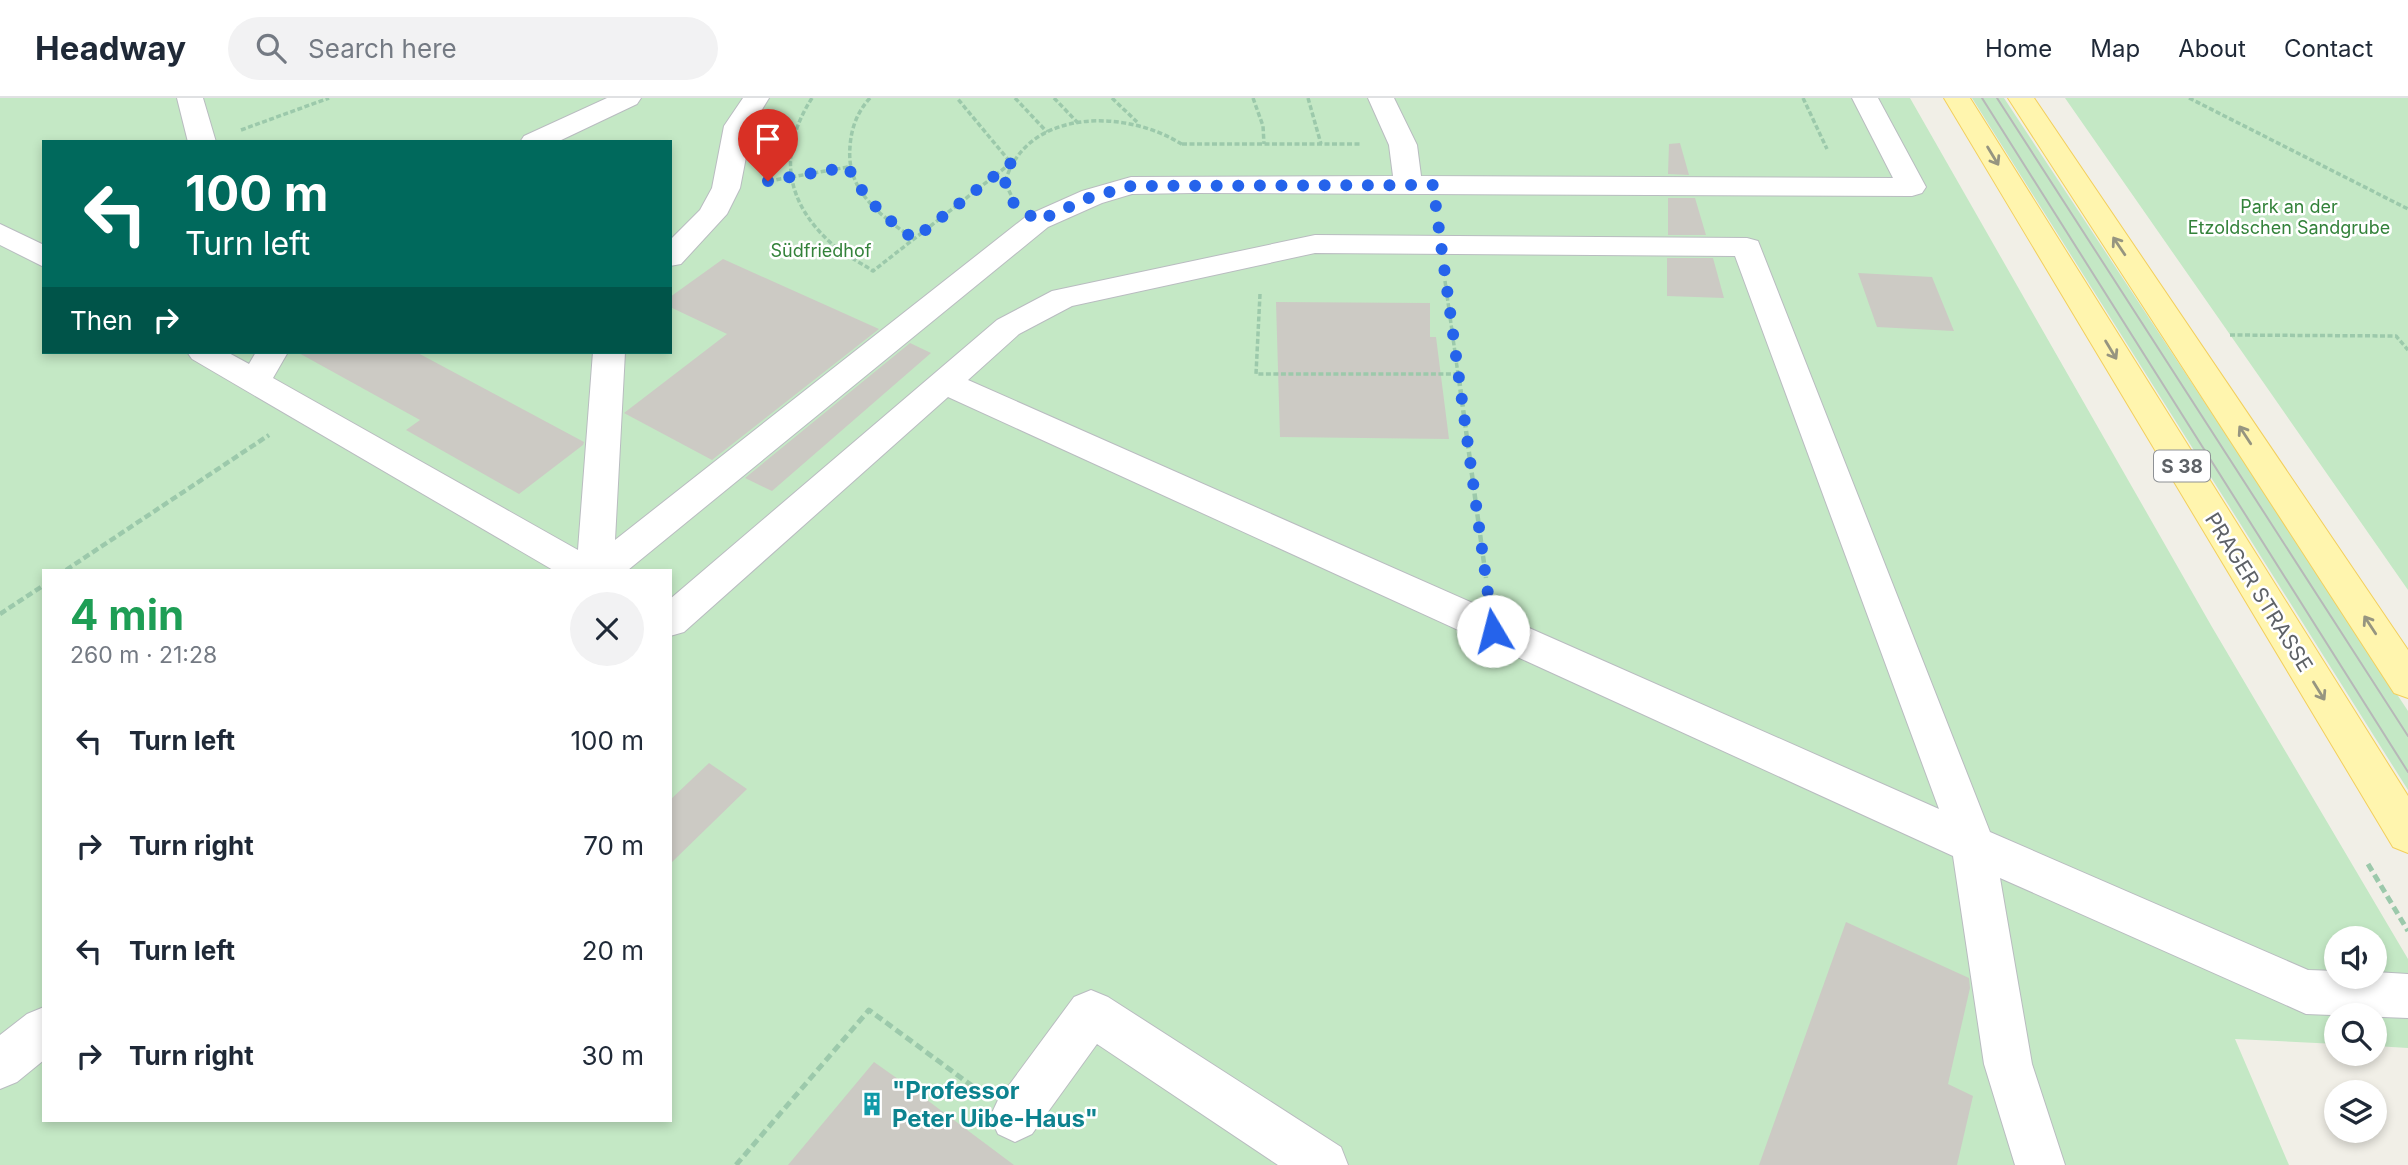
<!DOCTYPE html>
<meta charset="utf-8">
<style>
body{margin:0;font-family:Inter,sans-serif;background:#f2f2f3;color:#1f2937;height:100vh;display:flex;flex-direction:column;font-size:26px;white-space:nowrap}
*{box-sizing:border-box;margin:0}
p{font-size:23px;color:#747a83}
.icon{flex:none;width:38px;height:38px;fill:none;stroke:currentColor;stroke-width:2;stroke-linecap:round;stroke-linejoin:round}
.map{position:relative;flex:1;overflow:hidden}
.drawer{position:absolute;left:42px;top:471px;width:630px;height:553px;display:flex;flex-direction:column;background:#fff;border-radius:0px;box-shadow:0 4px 10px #0003}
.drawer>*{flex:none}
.top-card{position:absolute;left:42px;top:42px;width:630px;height:214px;border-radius:0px;box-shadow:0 4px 10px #0003;background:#00695c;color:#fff;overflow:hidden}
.buttons{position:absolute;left:2324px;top:828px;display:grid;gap:14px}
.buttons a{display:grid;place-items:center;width:63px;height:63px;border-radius:50%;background:#fff;box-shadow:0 4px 10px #0003;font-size:35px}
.pin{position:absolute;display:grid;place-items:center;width:60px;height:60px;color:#fff;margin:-72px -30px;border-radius:50% 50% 50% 0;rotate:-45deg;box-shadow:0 0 7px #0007}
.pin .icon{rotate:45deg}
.me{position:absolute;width:77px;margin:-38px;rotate:352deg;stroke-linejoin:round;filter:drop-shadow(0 0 5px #0008)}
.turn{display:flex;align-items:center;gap:24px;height:147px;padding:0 28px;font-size:32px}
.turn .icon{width:91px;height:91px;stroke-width:2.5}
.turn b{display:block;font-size:49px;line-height:60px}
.then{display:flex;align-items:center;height:66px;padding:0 28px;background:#0003;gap:14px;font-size:26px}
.round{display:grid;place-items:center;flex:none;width:74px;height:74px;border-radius:37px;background:#f2f2f3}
.headline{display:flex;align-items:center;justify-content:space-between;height:119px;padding:0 28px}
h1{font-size:42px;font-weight:700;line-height:52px;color:#1e9e55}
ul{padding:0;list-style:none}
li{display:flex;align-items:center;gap:21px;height:105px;padding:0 28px}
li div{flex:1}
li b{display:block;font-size:26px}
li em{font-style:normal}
header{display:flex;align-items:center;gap:42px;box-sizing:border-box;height:98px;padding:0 35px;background:#fff;border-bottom:2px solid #e0e1e3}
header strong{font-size:33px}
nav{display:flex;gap:38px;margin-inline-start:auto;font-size:24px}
.search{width:490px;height:63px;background:#f2f2f3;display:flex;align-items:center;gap:18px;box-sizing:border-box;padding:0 24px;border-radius:38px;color:#747a83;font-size:26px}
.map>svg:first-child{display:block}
.green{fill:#c4e8c5;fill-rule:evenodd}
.building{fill:#cccac4}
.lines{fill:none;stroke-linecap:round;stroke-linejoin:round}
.minor-casing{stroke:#b9bcc0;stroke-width:2}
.major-casing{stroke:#f3cf5d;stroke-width:2}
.path-far2{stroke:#9cc9ab;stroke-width:3.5;stroke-dasharray:5 2.5;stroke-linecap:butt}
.path-far1{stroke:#9cc9ab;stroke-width:4.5;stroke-dasharray:7 3.5;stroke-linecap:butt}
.path{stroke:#9cc9ab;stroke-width:5;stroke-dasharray:8 4.5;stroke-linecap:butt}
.minor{fill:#fff;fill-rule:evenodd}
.major{fill:#fff5ae;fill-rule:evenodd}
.tram{stroke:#b7b8b8;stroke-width:2}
.oneway{stroke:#969580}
.route{stroke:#2563eb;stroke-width:12;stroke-dasharray:0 21.6}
.labels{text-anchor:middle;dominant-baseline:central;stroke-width:5;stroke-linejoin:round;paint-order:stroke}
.far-park-label{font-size:18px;fill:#33823a;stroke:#fff}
.shield{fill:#fff;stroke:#8e9195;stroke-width:2}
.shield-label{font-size:19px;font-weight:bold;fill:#5e6267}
.street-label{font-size:21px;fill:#5e6267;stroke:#fff}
.near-culture-label{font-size:24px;font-weight:bold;fill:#0d838f;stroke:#fff;text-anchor:start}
</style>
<header>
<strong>Headway</strong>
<div class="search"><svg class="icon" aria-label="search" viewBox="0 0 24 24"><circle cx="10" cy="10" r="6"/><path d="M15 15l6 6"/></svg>Search here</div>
<nav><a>Home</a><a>Map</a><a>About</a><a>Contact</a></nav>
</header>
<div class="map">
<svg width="2408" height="1067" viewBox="0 0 2408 1067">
<rect width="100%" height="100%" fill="#f1efe7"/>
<path class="green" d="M0,0H1910L2212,529L2408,861V950L2375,948V917H2336V946L2235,941L2289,1067H0ZM44,44H670V254H44ZM44,472H670V1022H44ZM2336,840H2375V878H2336Z
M1972,0H2004L2408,613V692Z
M2065,0H2408V492Z"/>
<path class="building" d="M1680,45L1689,77L1668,76L1669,46Z
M1668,100H1695L1706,137H1668Z
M1667,160H1713L1724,200L1667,198Z
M723,161L879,231L712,362L624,315L727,236L670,209V199Z
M1858,175L1932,179L1954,233L1877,229Z
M1276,204L1430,205V239H1436L1449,341L1280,339Z
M910,245L931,255L772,393L745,380Z
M297,254H416L584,344L583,347L519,396L406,332L420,322Z
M709,665L747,691L670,766V702Z
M1846,824L1969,880L1970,890L1948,986L1973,998L1957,1067H1759Z
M874,964L915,993L1014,1067H788Z"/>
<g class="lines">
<g class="minor-casing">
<path id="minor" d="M177,0H203L216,44H188Z
M607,0H641L637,6L557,44H520L524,38Z
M743,0H769L752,28L740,90L727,116L681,166L670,168V142L700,112L712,90L724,28Z
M1368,0H1394L1417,47L1421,78L1893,80L1852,0H1878L1926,89L1922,95L1912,98L1194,95L1132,96L1102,105L1048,129L628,472H553L192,261L187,254H227L249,266L256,254H288L273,280L578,452L593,254H625L615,442L1028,117L1082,93L1131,79L1393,78L1389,47Z
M0,126L44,147V169L0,147Z
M1315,137L1747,140L1758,143L1990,734L2308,872L2336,873V878H2375V874L2408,876V920L2306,916L2000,780L2032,966L2065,1067H2015L1984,966L1953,758L948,299L684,534L670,538V501L997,222L1052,193ZM1315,155L1735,158L1939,711L968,282L1019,236L1072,208Z
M1091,892L1108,899L1341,1049L1348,1067H1278L1097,946L1032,1036L1015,1044L998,1036L990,1019L998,1002L1074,899Z
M44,909V962L17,984L0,991V937L27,916Z"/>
</g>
<g class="major-casing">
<path id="major" d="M1944,0H1970L2408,698V755L2393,749Z
M2008,0H2034L2408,552V600L2394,595Z"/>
</g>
<path class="path-far2" d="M812,0C778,53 784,103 832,146C844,157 860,164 873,173L1011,65L957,0
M870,0C857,14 851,31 850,49C846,93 881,118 914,141
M1015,0L1047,34
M1054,0L1078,25
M1112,0L1137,24
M1253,0L1263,28L1264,46
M1308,0L1321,46
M1803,0L1827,51
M2189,0L2408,111
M241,32L329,0
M1182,46H1360
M769,83L848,69
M1011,97L1005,84C1027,9 1128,11 1183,47
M1445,183L1459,283
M1260,196L1256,276H1458
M2230,237L2396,238L2408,252"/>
<path class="path-far1" d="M1459,281L1486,480
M66,472L269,337
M0,516L44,487"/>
<path class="path" d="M2368,766L2408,833
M736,1067L869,912L975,990"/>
<use href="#minor" class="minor"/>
<use href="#major" class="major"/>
<path class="tram" d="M1982,0L2408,674
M1997,0L2408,638"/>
</g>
<defs><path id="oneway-shaft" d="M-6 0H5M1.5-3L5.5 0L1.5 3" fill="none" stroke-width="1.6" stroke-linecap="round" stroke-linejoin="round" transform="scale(1.75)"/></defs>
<g class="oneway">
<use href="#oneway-shaft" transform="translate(1993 58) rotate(59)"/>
<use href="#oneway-shaft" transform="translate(2119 148) rotate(-124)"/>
<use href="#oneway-shaft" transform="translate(2111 252) rotate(59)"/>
<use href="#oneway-shaft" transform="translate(2245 337) rotate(-123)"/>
<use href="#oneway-shaft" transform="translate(2370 527) rotate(-123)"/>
<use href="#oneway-shaft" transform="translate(2319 593) rotate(58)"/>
</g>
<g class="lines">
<path class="route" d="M768,83L848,69C865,102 885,120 914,141L1011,65L1005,84L1014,106L1038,123L1091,99L1131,88L1433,87L1493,533"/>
</g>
<defs>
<g id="building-bare" transform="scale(1.89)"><path d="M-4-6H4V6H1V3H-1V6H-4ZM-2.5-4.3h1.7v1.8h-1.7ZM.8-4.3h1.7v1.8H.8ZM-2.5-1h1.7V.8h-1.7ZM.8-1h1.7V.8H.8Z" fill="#0f9aa8" stroke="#fff" stroke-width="2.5" paint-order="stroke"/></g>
</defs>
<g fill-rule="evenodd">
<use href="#building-bare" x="872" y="1006"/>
</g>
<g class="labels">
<g class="far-park-label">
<text x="2289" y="108">Park an der<tspan x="2289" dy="21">Etzoldschen Sandgrube</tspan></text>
<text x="821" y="152">Südfriedhof</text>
</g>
<rect class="shield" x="2154" y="352.5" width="56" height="31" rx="5"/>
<g class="shield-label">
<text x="2182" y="368">S 38</text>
</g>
<g class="street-label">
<text transform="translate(2259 494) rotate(58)">PRAGER STRASSE</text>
</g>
<g class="near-culture-label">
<text x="892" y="992">"Professor<tspan x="892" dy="28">Peter Uibe-Haus"</tspan></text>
</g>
</g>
</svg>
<div class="buttons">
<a><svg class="icon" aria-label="sound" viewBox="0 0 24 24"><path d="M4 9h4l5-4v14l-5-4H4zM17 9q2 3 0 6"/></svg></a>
<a><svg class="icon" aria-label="search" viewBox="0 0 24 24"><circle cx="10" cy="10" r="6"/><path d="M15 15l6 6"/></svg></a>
<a><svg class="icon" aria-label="layers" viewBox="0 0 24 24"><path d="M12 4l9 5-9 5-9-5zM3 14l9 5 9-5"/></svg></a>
</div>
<div class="pin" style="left:768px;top:83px;background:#d93025"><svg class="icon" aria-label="arrive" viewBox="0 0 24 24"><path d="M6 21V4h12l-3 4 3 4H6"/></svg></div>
<svg class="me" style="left:1493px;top:533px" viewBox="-20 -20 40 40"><circle r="19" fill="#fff"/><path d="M0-13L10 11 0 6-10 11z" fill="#2563eb"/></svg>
<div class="top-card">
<div class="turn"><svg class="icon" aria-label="left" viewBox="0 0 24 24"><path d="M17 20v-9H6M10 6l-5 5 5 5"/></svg><div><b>100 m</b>Turn left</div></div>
<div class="then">Then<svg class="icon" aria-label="right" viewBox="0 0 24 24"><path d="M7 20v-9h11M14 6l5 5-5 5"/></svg></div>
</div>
<section class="drawer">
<div class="headline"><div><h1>4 min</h1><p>260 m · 21:28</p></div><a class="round"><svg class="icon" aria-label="close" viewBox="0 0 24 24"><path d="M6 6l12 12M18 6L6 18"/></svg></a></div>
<ul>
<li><svg class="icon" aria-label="left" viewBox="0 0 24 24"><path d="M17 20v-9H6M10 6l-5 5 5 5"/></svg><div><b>Turn left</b></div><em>100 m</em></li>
<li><svg class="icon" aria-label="right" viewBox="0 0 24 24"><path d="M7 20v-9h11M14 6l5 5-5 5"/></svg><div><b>Turn right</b></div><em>70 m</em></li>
<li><svg class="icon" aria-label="left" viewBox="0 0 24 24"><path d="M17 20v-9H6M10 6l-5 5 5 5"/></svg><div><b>Turn left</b></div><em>20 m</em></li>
<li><svg class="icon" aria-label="right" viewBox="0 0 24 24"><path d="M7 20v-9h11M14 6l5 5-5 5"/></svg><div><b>Turn right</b></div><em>30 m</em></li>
</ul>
</section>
</div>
